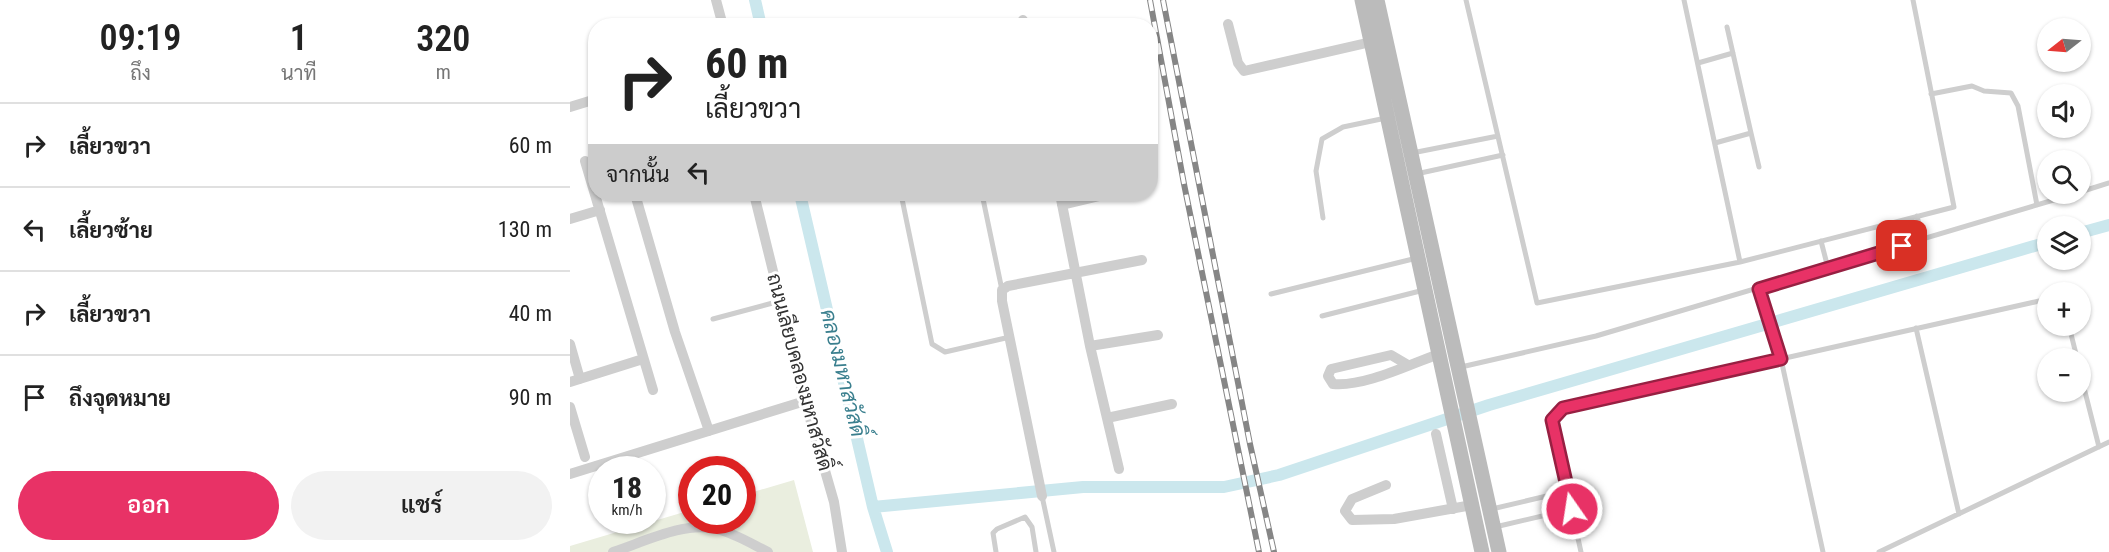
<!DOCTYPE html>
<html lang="th">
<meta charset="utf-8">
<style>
body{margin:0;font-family:"Roboto Condensed",Sarabun,sans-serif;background:#f2f2f2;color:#222;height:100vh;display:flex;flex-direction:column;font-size:22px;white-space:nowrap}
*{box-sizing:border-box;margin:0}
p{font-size:20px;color:#767676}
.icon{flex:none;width:33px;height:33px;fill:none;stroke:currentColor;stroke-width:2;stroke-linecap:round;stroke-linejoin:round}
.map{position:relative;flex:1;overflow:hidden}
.drawer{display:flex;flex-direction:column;background:#fff;width:570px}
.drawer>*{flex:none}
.top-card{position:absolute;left:18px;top:18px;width:570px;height:183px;border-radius:24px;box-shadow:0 2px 4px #0004;background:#fff;color:#222;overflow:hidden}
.needle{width:39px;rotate:253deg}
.controls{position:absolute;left:1467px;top:18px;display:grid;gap:12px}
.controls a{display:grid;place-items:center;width:54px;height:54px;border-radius:50%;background:#fff;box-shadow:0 2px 4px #0004;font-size:30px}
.speed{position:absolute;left:18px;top:456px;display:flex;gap:12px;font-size:30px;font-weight:700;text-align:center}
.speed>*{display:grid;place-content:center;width:78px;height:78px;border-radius:50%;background:#fff;box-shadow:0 2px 4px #0004;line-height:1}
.speed small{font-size:15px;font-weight:400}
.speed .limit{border:9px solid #d22;background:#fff;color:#111}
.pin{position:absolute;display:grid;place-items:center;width:51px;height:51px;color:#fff;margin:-26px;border-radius:12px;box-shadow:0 3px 9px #0006}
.me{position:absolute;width:66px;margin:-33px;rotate:347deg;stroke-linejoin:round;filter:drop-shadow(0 0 4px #0008)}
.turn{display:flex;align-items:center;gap:21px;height:126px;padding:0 18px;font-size:27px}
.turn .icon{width:78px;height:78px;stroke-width:2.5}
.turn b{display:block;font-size:42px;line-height:51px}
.then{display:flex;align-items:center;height:57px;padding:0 18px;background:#0003;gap:12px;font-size:22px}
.eta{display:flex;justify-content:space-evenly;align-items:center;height:102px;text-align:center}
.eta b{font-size:36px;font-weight:600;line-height:42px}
.primary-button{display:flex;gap:12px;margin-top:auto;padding:12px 18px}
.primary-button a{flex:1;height:69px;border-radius:36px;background:#e83266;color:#fff;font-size:24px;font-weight:600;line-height:69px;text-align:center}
.primary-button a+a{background:#f2f2f2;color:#222}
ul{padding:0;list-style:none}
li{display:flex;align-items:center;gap:18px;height:84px;padding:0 18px;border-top:2px solid #e0e0e0}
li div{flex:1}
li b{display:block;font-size:22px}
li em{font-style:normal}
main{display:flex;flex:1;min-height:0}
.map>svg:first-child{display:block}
.green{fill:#eaeedf}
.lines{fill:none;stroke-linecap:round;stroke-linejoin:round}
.canal{stroke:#cbe7ed;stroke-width:12}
.service{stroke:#cecece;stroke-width:5}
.minor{stroke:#cecece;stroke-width:10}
.secondary{stroke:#bbb;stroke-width:15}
.rail-casing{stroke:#868686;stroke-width:6}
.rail{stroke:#fff;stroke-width:4;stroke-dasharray:11;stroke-linecap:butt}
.route-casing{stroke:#972042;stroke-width:15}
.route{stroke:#e83266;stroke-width:10}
.labels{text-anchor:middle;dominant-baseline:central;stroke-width:6;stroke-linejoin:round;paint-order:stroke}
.street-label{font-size:20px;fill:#313131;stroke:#fff}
.water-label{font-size:21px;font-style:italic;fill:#3a7f8e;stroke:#fff}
</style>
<main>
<section class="drawer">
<div class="eta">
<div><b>09:19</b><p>ถึง</p></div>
<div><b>1</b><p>นาที</p></div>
<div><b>320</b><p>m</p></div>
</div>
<ul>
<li><svg class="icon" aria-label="right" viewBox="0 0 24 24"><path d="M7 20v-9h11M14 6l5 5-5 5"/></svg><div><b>เลี้ยวขวา</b></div><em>60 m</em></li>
<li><svg class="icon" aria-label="left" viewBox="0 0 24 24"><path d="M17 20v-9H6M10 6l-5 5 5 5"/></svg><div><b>เลี้ยวซ้าย</b></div><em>130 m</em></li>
<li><svg class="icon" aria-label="right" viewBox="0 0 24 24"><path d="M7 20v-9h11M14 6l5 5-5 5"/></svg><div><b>เลี้ยวขวา</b></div><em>40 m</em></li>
<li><svg class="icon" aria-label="arrive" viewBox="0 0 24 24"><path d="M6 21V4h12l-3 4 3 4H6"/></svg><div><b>ถึงจุดหมาย</b></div><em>90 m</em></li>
</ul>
<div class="primary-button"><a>ออก</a><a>แชร์</a></div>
</section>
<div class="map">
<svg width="1539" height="552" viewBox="0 0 1539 552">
<rect width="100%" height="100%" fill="#fff"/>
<path class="green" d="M224,480L243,552H0V546L121,510L122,520H172L173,495Z"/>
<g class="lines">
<path class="canal" d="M185,0L191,26
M230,194L303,507L317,552
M1510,233L1539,225
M303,507L513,487H654L709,475L919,405L1478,242"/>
<path class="service" d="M896,0L967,303L1170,262L1384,207L1343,0
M1114,0L1170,262
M1128,63L1163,53
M1361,94L1402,86L1414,91L1441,93L1448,106L1467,205
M1181,133L1189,167
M1145,143L1181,133L1157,27
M842,153L928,136
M846,174L933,155
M1510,192L1539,183
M331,194L362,344L375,352L440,337
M412,194L432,290
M1347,216L1353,240
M753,218L746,171L752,139L773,127L816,118
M1251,241L1258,268
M1189,289L1211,359L1253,552
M701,294L847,258
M752,316L854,290
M143,319L210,301
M1499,326L1507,358
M1346,328L1389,514
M891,367L1026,336L1504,194
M1510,372L1529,447
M472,496L484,552
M922,509L998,491
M925,527L1002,509
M426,552L423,533L427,529L455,517L462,527L466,552
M1011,552L982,420L986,413L993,408L1478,299
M1309,552L1539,442"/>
<path class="minor" d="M146,0L153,26
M453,20L454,26
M658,24L668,63L674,71L801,42
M0,107L26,99
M15,161L83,390
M65,194L105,332L139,431
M184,194L235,401L264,502L272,552
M490,194L520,346L549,469
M492,205L538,194
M0,219L30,210
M0,344L10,379
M520,346L588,335
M838,365L821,355L761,369L758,376L763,384C795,387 840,364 869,354
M0,382L73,359
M0,407L15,457
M537,418L602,404
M866,434L883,509
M0,474L235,401
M816,485L782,499L775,511L782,520L824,519L902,505
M472,496L432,301V290L438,286L572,260
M43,552C74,542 114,521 147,529C164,533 182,544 198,552"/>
<path class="secondary" d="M792,0L912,552
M807,0L929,552"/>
<g class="rail-casing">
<path id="rail" d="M580,0L614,184L689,552
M593,0L680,444L704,552"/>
</g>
<use href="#rail" class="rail"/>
</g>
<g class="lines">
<g class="route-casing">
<path id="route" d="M1002,509L982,420L993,408L1211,359L1189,289L1332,246"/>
</g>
<use href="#route" class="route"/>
</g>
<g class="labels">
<g class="street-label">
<text transform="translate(230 372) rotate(75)">ถนนเลียบคลองมหาสวัสดิ์</text>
</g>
<g class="water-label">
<text transform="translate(273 373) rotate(76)">คลองมหาสวัสดิ์</text>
</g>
</g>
</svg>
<div class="controls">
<a><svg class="needle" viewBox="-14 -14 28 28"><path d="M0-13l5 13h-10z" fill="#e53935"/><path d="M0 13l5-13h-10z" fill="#767676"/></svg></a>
<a><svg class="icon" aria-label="sound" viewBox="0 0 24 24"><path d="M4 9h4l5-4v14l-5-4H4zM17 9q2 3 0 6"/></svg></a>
<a><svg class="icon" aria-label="search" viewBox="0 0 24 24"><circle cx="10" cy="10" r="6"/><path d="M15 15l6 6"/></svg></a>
<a><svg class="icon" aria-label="layers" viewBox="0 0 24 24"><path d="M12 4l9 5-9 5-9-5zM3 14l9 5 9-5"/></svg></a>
<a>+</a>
<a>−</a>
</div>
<div class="speed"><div>18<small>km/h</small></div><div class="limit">20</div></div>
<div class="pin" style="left:1332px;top:246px;background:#d93025"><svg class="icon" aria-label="arrive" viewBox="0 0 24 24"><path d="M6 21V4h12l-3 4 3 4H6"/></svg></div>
<svg class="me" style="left:1002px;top:509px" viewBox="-20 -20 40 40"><circle r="17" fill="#e83266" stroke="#fff" stroke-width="3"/><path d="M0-11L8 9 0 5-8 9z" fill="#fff"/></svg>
<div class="top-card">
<div class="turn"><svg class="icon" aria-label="right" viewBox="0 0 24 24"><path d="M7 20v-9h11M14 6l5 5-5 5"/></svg><div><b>60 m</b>เลี้ยวขวา</div></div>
<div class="then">จากนั้น<svg class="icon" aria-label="left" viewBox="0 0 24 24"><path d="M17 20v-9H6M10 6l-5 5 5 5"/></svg></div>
</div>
</div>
</main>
